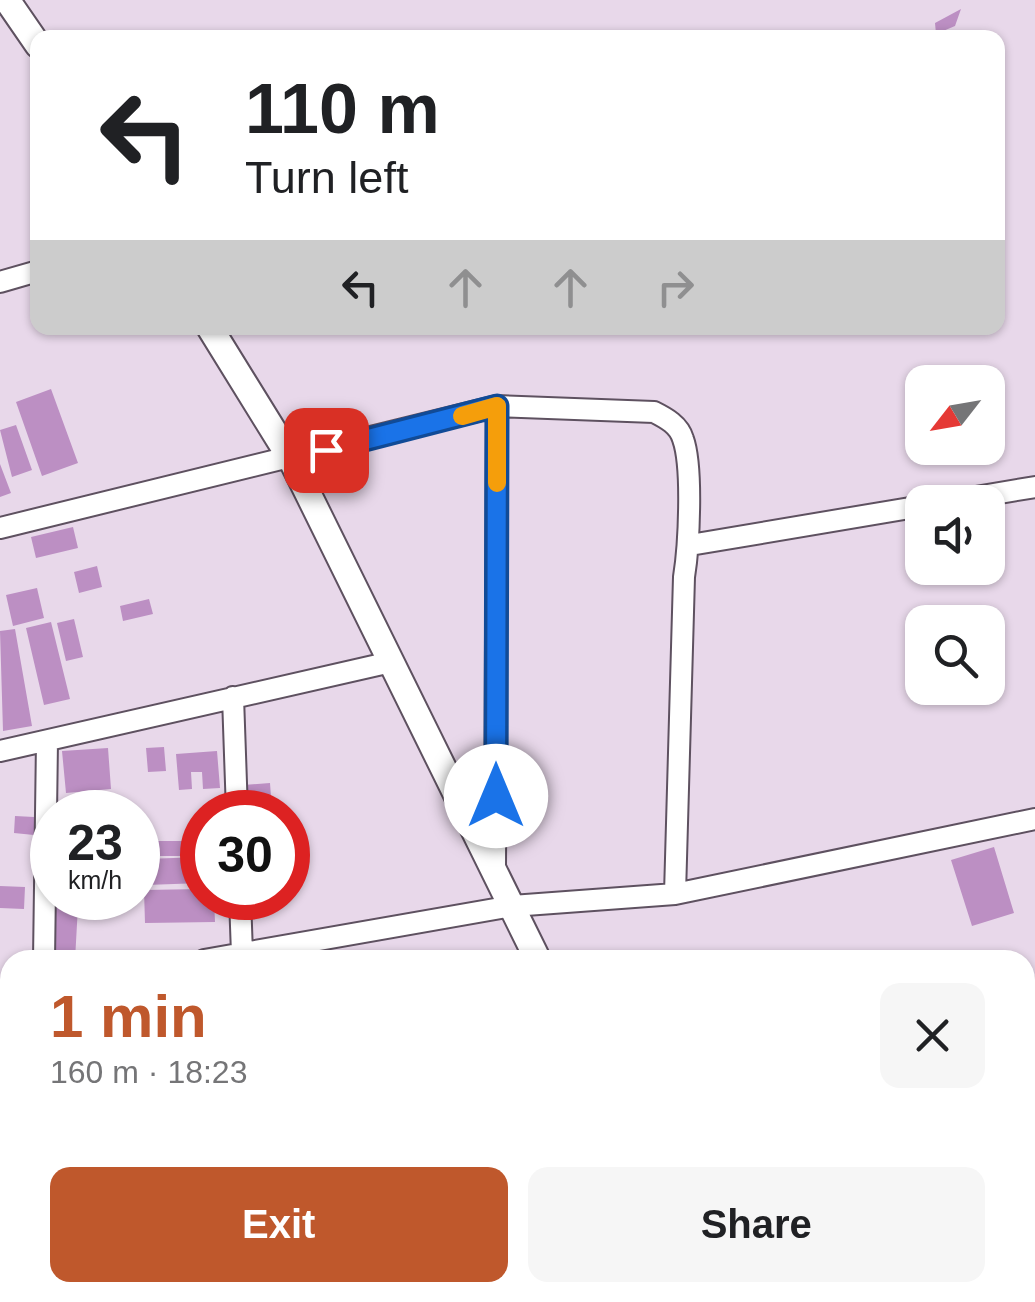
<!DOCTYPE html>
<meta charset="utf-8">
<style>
body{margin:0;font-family:Arial,sans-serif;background:#f6f6f6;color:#202124;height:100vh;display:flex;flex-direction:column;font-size:38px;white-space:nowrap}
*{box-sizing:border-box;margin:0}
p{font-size:32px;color:#757577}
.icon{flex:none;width:55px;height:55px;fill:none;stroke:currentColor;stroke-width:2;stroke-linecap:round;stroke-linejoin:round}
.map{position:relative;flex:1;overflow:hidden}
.sheet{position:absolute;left:0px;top:950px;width:1035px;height:352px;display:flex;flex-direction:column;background:#fff;border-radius:30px 30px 0 0;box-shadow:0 2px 8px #0004}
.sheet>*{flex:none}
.guide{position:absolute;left:30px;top:30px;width:975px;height:305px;border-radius:20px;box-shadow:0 2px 8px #0004;background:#fff;color:#202124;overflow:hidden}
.needle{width:65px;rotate:239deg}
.controls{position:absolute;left:905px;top:365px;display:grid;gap:20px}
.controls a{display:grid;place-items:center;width:100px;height:100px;border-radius:20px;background:#fff;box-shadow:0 2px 8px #0004;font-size:50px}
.speed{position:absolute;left:30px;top:790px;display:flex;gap:20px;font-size:50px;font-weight:700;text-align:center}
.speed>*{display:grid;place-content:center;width:130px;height:130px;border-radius:50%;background:#fff;box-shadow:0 2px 8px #0004;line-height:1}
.speed small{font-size:25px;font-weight:400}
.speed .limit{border:15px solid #d22;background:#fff;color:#111}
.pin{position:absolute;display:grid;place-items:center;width:85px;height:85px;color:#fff;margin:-42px;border-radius:20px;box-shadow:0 5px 15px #0006}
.me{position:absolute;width:110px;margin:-55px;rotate:0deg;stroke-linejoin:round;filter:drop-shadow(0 0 8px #0008)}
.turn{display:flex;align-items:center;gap:35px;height:210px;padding:0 50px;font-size:45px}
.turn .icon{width:130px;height:130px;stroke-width:2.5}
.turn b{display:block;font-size:70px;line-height:85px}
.lanes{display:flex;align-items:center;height:95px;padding:0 50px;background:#0003;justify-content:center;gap:50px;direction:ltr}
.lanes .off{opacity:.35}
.round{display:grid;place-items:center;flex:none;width:105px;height:105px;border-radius:20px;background:#f6f6f6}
.summary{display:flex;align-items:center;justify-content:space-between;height:170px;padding:0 50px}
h1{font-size:60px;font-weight:800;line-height:75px;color:#bf582c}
.action{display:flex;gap:20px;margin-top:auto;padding:20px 50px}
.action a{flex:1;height:115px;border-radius:20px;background:#bf582c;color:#fff;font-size:40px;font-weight:800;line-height:115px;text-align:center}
.action a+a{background:#f6f6f6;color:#202124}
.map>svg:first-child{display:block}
.building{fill:#bc8fc3}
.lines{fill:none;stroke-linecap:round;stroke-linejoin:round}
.minor-casing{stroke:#5e5160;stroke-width:24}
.tertiary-casing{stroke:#5e5160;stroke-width:29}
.minor{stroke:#fff;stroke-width:20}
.tertiary{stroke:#fff;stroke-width:25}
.route-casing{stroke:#114b97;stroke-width:25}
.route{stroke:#1a73e8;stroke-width:18}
.slow{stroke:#f59e0b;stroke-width:18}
</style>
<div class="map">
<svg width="1035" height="1302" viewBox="0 0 1035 1302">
<rect width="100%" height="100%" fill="#e8d8ea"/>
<path class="building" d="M961,9L955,26L936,34L935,23Z
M51,389L78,463L42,476L16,402Z
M16,425L32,470L12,477L0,430Z
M0,464L11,493L0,497Z
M73,527L78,548L36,558L31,537Z
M97,566L102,587L79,593L74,572Z
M37,588L44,618L13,626L6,595Z
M149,599L153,614L123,621L120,606Z
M74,619L83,657L66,661L57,623Z
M51,622L70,699L44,705L26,628Z
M15,629L32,726L3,731L0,631Z
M164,747L166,771L148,772L146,748Z
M108,748L111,789L66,793L62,751Z
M217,751L220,788L203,789L202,772H191L192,789L179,790L176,754Z
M270,783L272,811L246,812L244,785Z
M15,816L34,817V835L14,833Z
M147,841H194V856H147Z
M994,847L1014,913L972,926L951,860Z
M202,857V883L146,885L145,859Z
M0,886L25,887L24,909L0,908Z
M202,889V898H214L215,922L145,923L144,890Z
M55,904L78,906L75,960H57L55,956Z
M350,952L362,954L368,960H339Z
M1025,1078H1035V1098L1025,1105Z
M0,1090L10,1091V1144H0Z
M7,1202L10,1270L5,1271L0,1203Z
M52,1292H70L72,1302H54Z
M75,1292H125L127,1302H76Z
M235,1292H261L263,1302H237Z
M641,1292H669L675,1302H648Z
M752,1292H794L800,1302H759Z
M818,1292H846L851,1302H822Z
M856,1292H895L900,1302H861Z
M965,1292H1005L987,1302H970Z"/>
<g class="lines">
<g class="minor-casing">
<path id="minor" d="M0,282L38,271
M946,502L1035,487
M0,528L497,406L654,412C666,418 679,425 683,439C693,467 689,546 684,577L675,894
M690,545L922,506
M233,697L237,812
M0,751L391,662
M495,871L497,406
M240,898L242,954
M44,960L47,741
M204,960L512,906L675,894L1035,819
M1025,1039L1035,1037
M0,1195L10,1194
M1025,1196L1035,1194
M925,1292L929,1302
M391,1302L460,1292"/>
</g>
<g class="tertiary-casing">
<path id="tertiary" d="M7,0L38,45
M210,328L291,459L538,960
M702,1292L707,1302"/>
</g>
<use href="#minor" class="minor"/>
<use href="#tertiary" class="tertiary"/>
</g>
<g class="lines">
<g class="route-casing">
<path id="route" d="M326,450L497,406L496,796"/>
</g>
<use href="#route" class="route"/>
<path class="slow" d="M462,416L497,406V483"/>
</g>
</svg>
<div class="controls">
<a><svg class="needle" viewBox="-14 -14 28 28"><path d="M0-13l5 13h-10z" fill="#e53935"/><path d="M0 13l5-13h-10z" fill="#757577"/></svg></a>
<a><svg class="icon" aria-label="sound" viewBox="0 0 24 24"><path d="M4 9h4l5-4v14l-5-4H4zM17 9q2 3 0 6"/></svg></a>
<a><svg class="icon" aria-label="search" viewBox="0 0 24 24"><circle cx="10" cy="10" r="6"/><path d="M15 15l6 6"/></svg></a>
</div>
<div class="speed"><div>23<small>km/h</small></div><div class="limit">30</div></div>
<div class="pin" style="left:326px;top:450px;background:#d93025"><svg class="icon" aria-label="arrive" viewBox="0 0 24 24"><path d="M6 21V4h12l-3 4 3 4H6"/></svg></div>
<svg class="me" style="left:496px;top:796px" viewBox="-20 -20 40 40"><circle r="19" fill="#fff"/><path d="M0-13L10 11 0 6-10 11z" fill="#1a73e8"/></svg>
<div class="guide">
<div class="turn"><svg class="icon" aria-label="left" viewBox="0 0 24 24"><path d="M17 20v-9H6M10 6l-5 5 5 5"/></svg><div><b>110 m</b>Turn left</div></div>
<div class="lanes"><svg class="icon" aria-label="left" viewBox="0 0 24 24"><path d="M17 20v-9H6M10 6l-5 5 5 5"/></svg><svg class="icon off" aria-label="ahead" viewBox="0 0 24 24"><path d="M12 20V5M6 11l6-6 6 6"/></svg><svg class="icon off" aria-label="ahead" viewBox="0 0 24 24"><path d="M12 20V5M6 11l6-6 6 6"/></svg><svg class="icon off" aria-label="right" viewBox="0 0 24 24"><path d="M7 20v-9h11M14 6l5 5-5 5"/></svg></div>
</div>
<section class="sheet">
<div class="summary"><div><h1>1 min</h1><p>160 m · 18:23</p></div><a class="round"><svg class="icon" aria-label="close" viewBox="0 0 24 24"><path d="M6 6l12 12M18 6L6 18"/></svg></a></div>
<div class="action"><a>Exit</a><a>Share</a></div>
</section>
</div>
